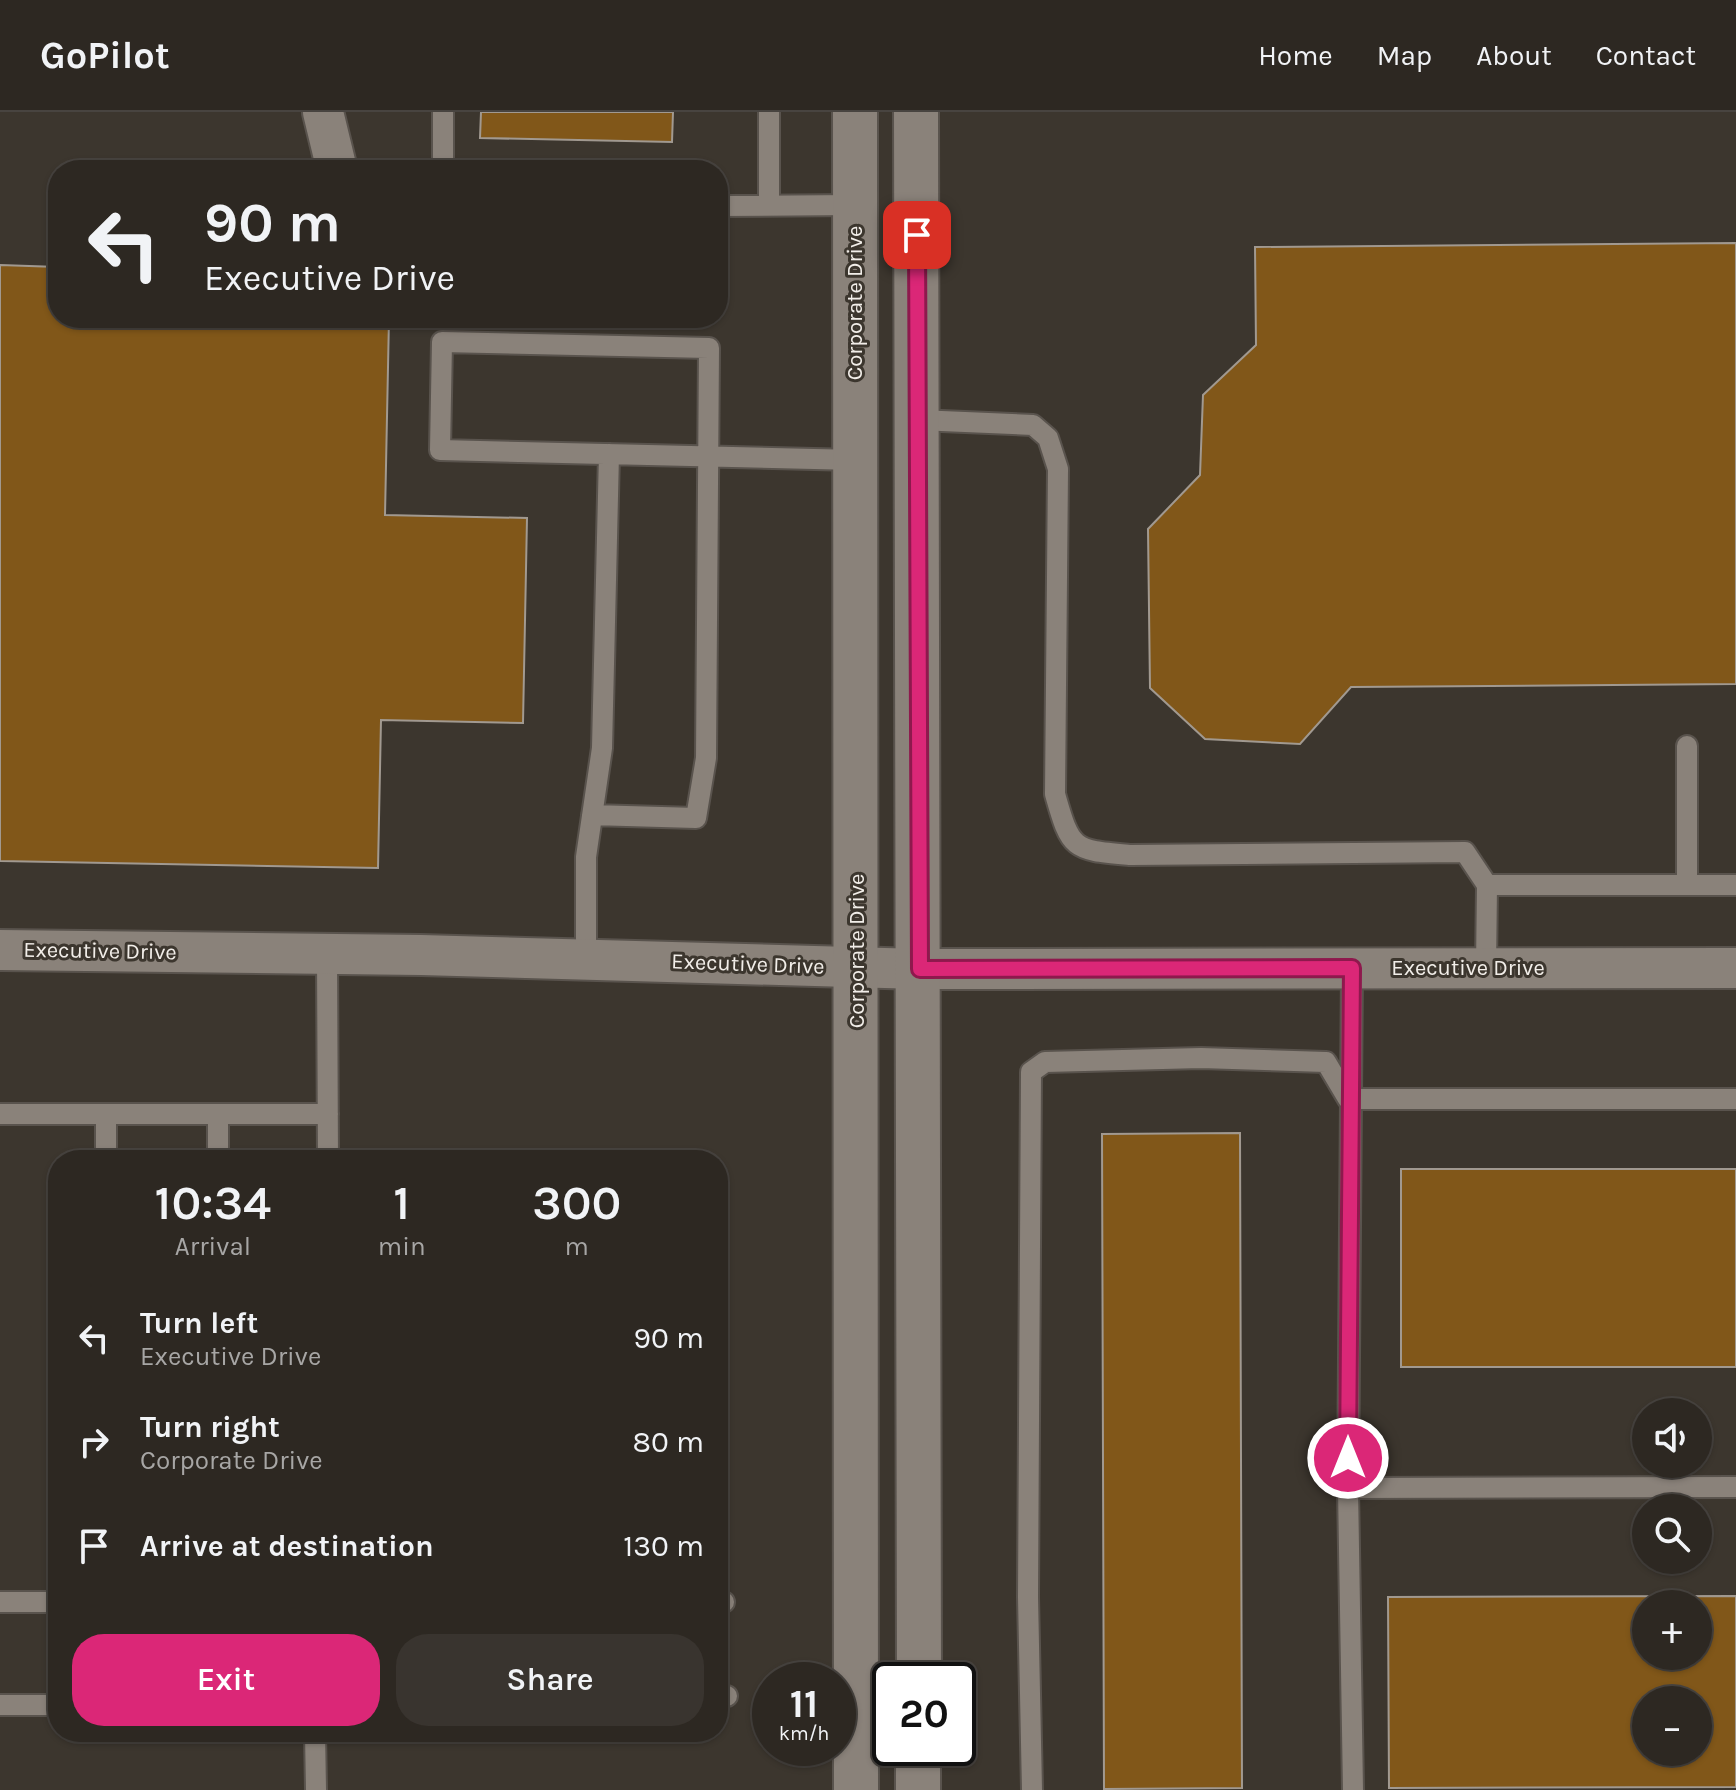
<!DOCTYPE html>
<meta charset="utf-8">
<style>
body{margin:0;font-family:Karla,sans-serif;background:#39342f;color:#f1f3f6;height:100vh;display:flex;flex-direction:column;font-size:30px;white-space:nowrap}
*{box-sizing:border-box;margin:0}
p{font-size:26px;color:#a7a6a5}
.icon{flex:none;width:44px;height:44px;fill:none;stroke:currentColor;stroke-width:2;stroke-linecap:round;stroke-linejoin:round}
.map{position:relative;flex:1;overflow:hidden}
.details{position:absolute;left:48px;top:1038px;width:680px;height:592px;display:flex;flex-direction:column;background:#2d2822;border-radius:32px;box-shadow:0 2px 6px #0004,0 0 0 2px #484440}
.details>*{flex:none}
.top-card{position:absolute;left:48px;top:48px;width:680px;height:168px;border-radius:32px;box-shadow:0 2px 6px #0004,0 0 0 2px #484440;background:#2d2822;color:#f1f3f6;overflow:hidden}
.tools{position:absolute;left:1632px;top:1286px;display:grid;gap:16px}
.tools a{display:grid;place-items:center;width:80px;height:80px;border-radius:50%;background:#2d2822;box-shadow:0 2px 6px #0004,0 0 0 2px #484440;font-size:40px}
.speed{position:absolute;left:752px;top:1550px;display:flex;gap:16px;font-size:40px;font-weight:700;text-align:center}
.speed>*{display:grid;place-content:center;width:104px;height:104px;border-radius:50%;background:#2d2822;box-shadow:0 2px 6px #0004,0 0 0 2px #484440;line-height:1}
.speed small{font-size:20px;font-weight:400}
.speed .limit{border:4px solid #111;border-radius:12px;background:#fff;color:#111}
.pin{position:absolute;display:grid;place-items:center;width:68px;height:68px;color:#fff;margin:-34px;border-radius:16px;box-shadow:0 4px 12px #0006}
.me{position:absolute;width:88px;margin:-44px;rotate:0deg;stroke-linejoin:round;filter:drop-shadow(0 0 6px #0008)}
.turn{display:flex;align-items:center;gap:28px;height:168px;padding:0 24px;font-size:36px}
.turn .icon{width:104px;height:104px;stroke-width:2.5}
.turn b{display:block;font-size:56px;line-height:68px}
.eta{display:flex;justify-content:space-evenly;align-items:center;height:136px;text-align:center}
.eta b{font-size:48px;font-weight:600;line-height:56px}
.button{display:flex;gap:16px;margin-top:auto;padding:16px 24px}
.button a{flex:1;height:92px;border-radius:32px;background:#db2777;color:#fff;font-size:32px;font-weight:600;line-height:92px;text-align:center}
.button a+a{background:#39342f;color:#f1f3f6}
ul{padding:0;list-style:none}
li{display:flex;align-items:center;gap:24px;height:104px;padding:0 24px}
li div{flex:1}
li b{display:block;font-size:30px}
li em{font-style:normal}
header{display:flex;align-items:center;gap:48px;box-sizing:border-box;height:112px;padding:0 40px;background:#2d2822;border-bottom:2px solid #484440}
header strong{font-size:38px}
nav{display:flex;gap:44px;margin-inline-start:auto;font-size:28px}
.map>svg:first-child{display:block}
.building{fill:#815719;stroke:#a19990;stroke-width:2;fill-rule:evenodd}
.lines{fill:none;stroke-linecap:round;stroke-linejoin:round}
.service-casing{stroke:#59534d;stroke-width:24}
.minor-casing{stroke:#59534d;stroke-width:44}
.tertiary-casing{stroke:#59534d;stroke-width:48}
.service{stroke:#8a827a;stroke-width:20}
.minor{stroke:#8a827a;stroke-width:40}
.tertiary{stroke:#8a827a;stroke-width:44}
.route-casing{stroke:#8e194d;stroke-width:20}
.route{stroke:#db2777;stroke-width:14}
.labels{text-anchor:middle;dominant-baseline:central;stroke-width:6;stroke-linejoin:round;paint-order:stroke}
.street-label{font-size:22px;fill:#f2eee9;stroke:#3c362e}
</style>
<header>
<strong>GoPilot</strong>
<nav><a>Home</a><a>Map</a><a>About</a><a>Contact</a></nav>
</header>
<div class="map">
<svg width="1736" height="1678" viewBox="0 0 1736 1678">
<rect width="100%" height="100%" fill="#3c362e"/>
<path class="building" d="M481,0H673L672,30L480,26Z
M1736,131V572L1351,575L1300,632L1205,627L1150,576L1148,417L1200,363L1203,283L1256,233L1255,135Z
M0,153L58,155V206H389L385,403L527,406L523,611L381,608L378,756L0,749Z
M1240,1021L1242,1676L1104,1677L1102,1022Z
M1401,1057H1736V1255H1401Z
M1736,1484V1675L1389,1676L1388,1485ZM1646,1492H1698V1544H1646ZM1646,1588H1698V1640H1646Z"/>
<g class="lines">
<g class="service-casing">
<path id="service" d="M769,0V93
M443,58V0
M718,94L855,93
M918,308L1033,313L1048,326L1058,357L1055,682C1071,739 1073,738 1131,743L1465,740L1487,773L1486,856
M592,703L696,706L706,646L709,236L442,230L440,338C579,341 717,345 856,348
M1487,773H1736
M1687,773V634
M327,842L328,1048
M586,848V745L602,636L609,342
M1352,856L1348,1376L1736,1375
M1348,987H1736
M0,1002H328
M218,1002V1048
M106,1048V1002
M1348,1376L1353,1678
M0,1490H58
M718,1490H724
M718,1584H727
M0,1593H58
M315,1620L316,1678
M1032,1678L1028,1485L1031,960L1045,950L1201,946L1326,950L1348,987"/>
</g>
<g class="minor-casing">
<path id="minor" d="M323,0L337,58
M0,838L421,843L920,857L1736,856"/>
</g>
<g class="tertiary-casing">
<path id="tertiary" d="M855,0L856,1678
M916,0L919,1568
M918,1678V1636"/>
</g>
<use href="#service" class="service"/>
<use href="#minor" class="minor"/>
<use href="#tertiary" class="tertiary"/>
</g>
<g class="lines">
<g class="route-casing">
<path id="route" d="M917,123L920,857L1352,856L1348,1346"/>
</g>
<use href="#route" class="route"/>
</g>
<g class="labels">
<g class="street-label">
<text transform="translate(855 191) rotate(-90)">Corporate Drive</text>
<text transform="translate(100 839) rotate(1)">Executive Drive</text>
<text transform="translate(857 839) rotate(-90)">Corporate Drive</text>
<text transform="translate(748 852) rotate(2)">Executive Drive</text>
<text x="1468" y="856">Executive Drive</text>
</g>
</g>
</svg>
<div class="tools">
<a><svg class="icon" aria-label="sound" viewBox="0 0 24 24"><path d="M4 9h4l5-4v14l-5-4H4zM17 9q2 3 0 6"/></svg></a>
<a><svg class="icon" aria-label="search" viewBox="0 0 24 24"><circle cx="10" cy="10" r="6"/><path d="M15 15l6 6"/></svg></a>
<a>+</a>
<a>−</a>
</div>
<div class="speed"><div>11<small>km/h</small></div><div class="limit">20</div></div>
<div class="pin" style="left:917px;top:123px;background:#d93025"><svg class="icon" aria-label="arrive" viewBox="0 0 24 24"><path d="M6 21V4h12l-3 4 3 4H6"/></svg></div>
<svg class="me" style="left:1348px;top:1346px" viewBox="-20 -20 40 40"><circle r="17" fill="#db2777" stroke="#fff" stroke-width="3"/><path d="M0-11L8 9 0 5-8 9z" fill="#fff"/></svg>
<div class="top-card">
<div class="turn"><svg class="icon" aria-label="left" viewBox="0 0 24 24"><path d="M17 20v-9H6M10 6l-5 5 5 5"/></svg><div><b>90 m</b>Executive Drive</div></div>
</div>
<section class="details">
<div class="eta">
<div><b>10:34</b><p>Arrival</p></div>
<div><b>1</b><p>min</p></div>
<div><b>300</b><p>m</p></div>
</div>
<ul>
<li><svg class="icon" aria-label="left" viewBox="0 0 24 24"><path d="M17 20v-9H6M10 6l-5 5 5 5"/></svg><div><b>Turn left</b><p>Executive Drive</p></div><em>90 m</em></li>
<li><svg class="icon" aria-label="right" viewBox="0 0 24 24"><path d="M7 20v-9h11M14 6l5 5-5 5"/></svg><div><b>Turn right</b><p>Corporate Drive</p></div><em>80 m</em></li>
<li><svg class="icon" aria-label="arrive" viewBox="0 0 24 24"><path d="M6 21V4h12l-3 4 3 4H6"/></svg><div><b>Arrive at destination</b></div><em>130 m</em></li>
</ul>
<div class="button"><a>Exit</a><a>Share</a></div>
</section>
</div>
